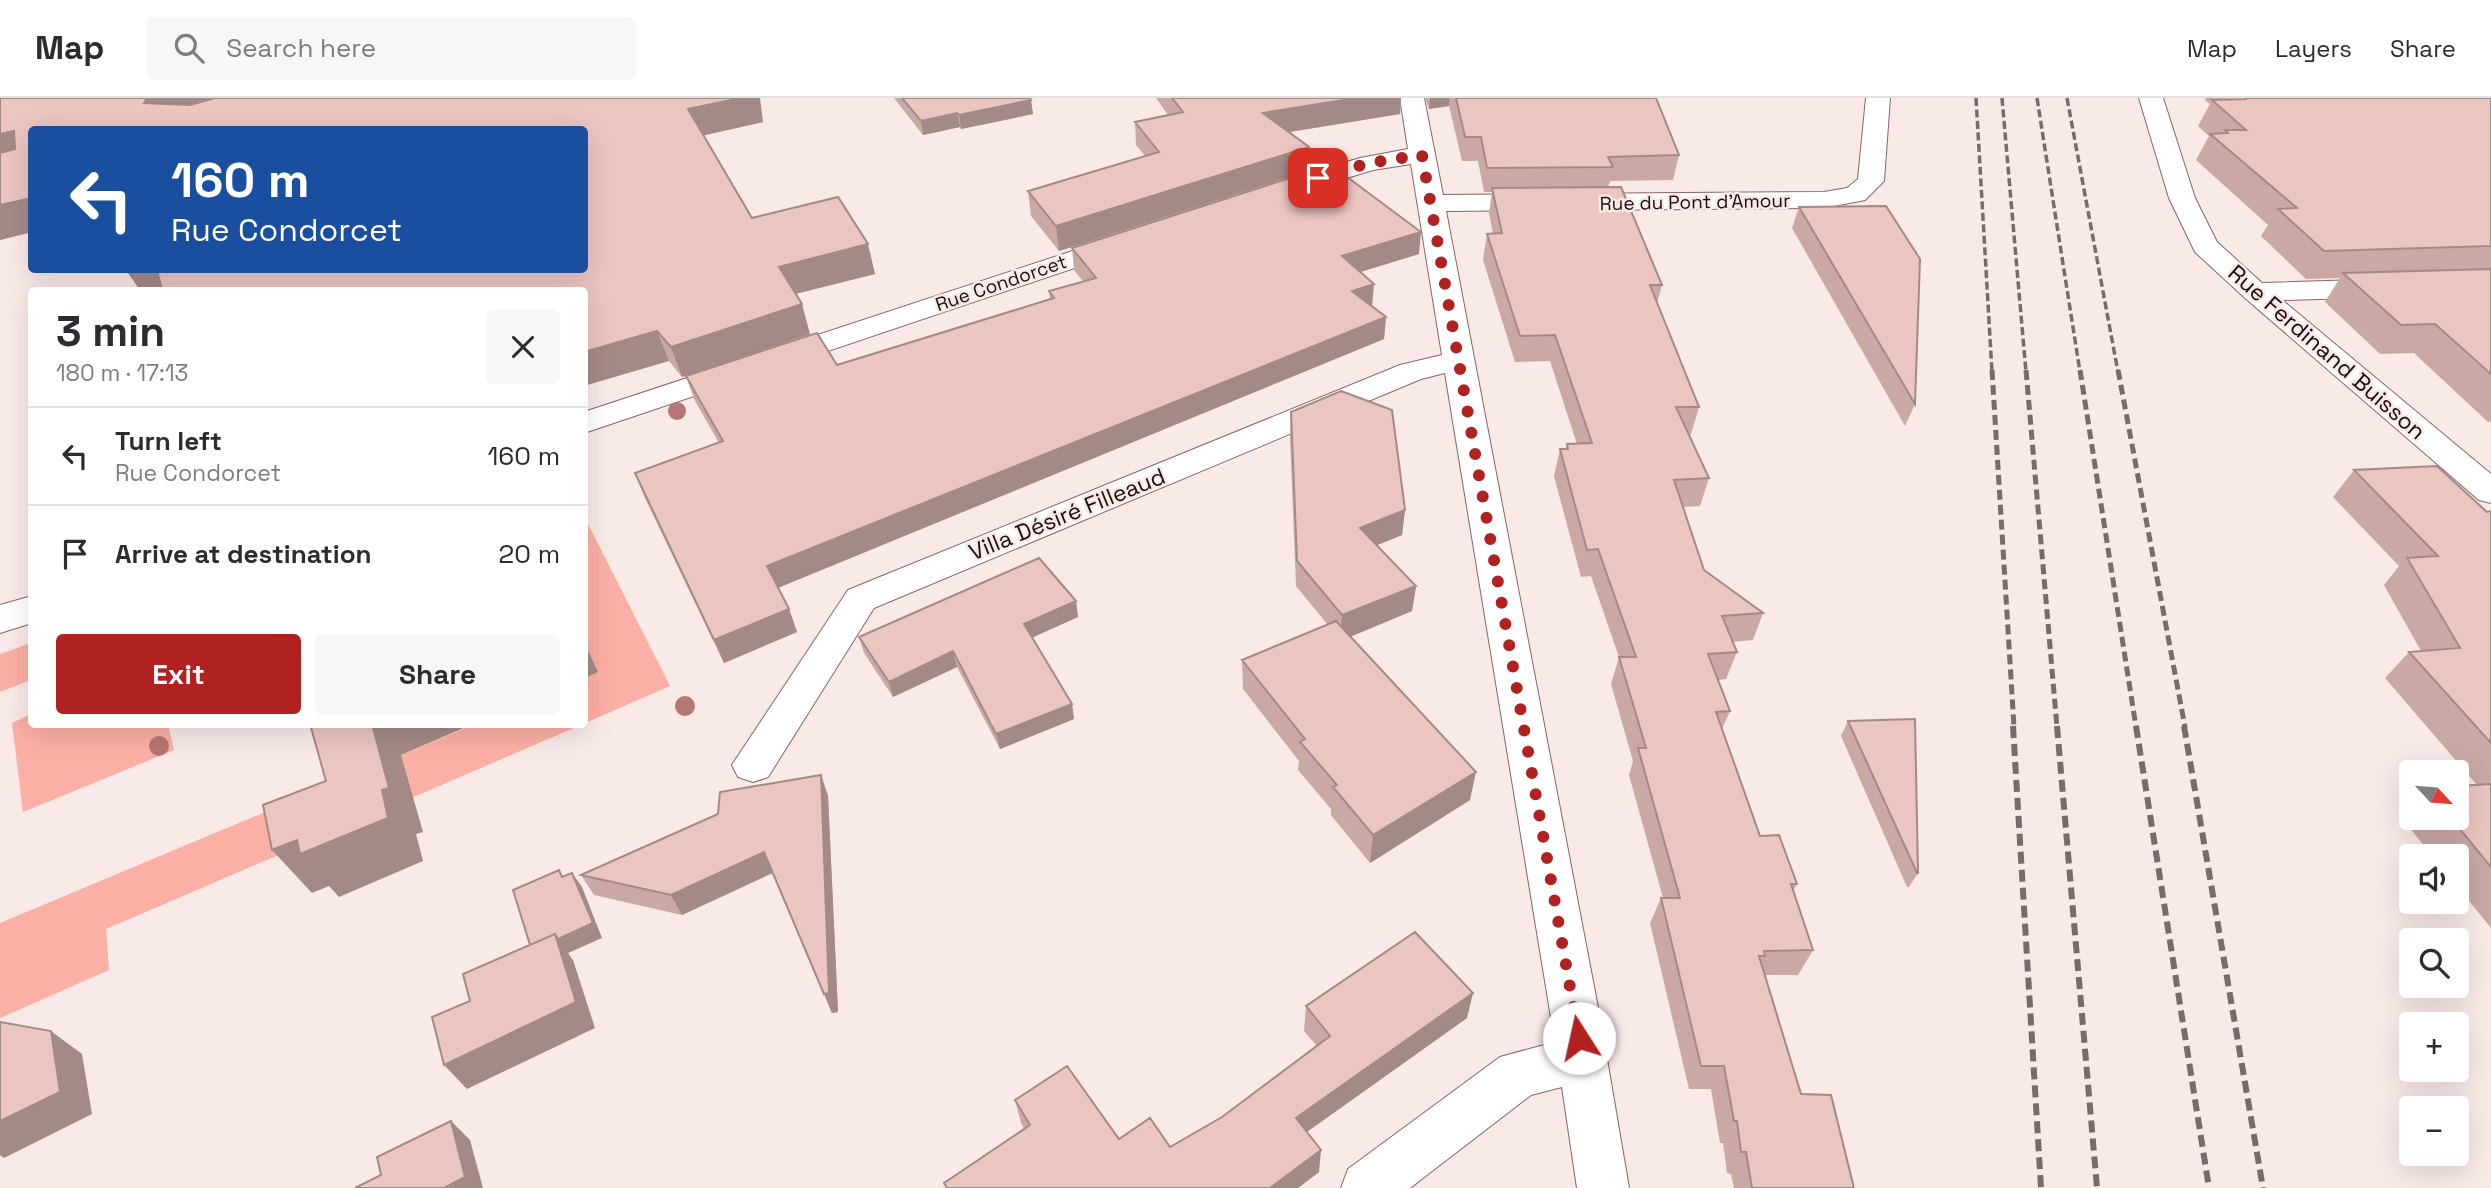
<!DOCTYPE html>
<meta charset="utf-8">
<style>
body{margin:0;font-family:"Space Grotesk",sans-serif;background:#f7f7f7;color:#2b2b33;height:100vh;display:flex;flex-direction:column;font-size:26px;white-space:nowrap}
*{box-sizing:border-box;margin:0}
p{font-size:23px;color:#7c7c81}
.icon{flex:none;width:38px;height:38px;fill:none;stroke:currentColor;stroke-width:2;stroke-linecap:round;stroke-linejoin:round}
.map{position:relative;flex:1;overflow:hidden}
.drawer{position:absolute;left:28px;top:189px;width:560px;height:441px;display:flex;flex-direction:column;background:#fff;border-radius:7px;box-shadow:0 7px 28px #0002}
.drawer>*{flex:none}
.guide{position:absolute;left:28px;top:28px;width:560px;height:147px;border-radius:7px;box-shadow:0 7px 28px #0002;background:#1a4fa0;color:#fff;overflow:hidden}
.needle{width:46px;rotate:116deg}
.tools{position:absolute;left:2399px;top:662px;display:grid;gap:14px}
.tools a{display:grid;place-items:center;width:70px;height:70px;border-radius:7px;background:#fff;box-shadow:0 7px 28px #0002;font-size:35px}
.pin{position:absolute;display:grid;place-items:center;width:60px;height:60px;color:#fff;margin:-30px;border-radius:14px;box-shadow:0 4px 10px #0006}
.me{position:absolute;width:77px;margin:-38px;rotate:350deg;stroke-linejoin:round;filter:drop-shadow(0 0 5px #0008)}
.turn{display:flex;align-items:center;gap:24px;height:147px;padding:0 28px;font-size:32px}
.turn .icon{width:91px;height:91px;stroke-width:2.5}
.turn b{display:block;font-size:49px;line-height:60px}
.round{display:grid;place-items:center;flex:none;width:74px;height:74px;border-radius:7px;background:#f7f7f7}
.head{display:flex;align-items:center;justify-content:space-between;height:119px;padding:0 28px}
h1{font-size:42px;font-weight:700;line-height:52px}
.button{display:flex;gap:14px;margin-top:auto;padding:14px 28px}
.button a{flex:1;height:80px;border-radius:7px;background:#b12120;color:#fff;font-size:28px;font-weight:700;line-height:80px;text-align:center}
.button a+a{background:#f7f7f7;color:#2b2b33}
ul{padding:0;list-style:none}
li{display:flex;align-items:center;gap:21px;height:98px;padding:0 28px;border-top:2px solid #e1e1e2}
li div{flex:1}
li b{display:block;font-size:26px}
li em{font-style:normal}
header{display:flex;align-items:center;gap:42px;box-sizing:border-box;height:98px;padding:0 35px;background:#fff;border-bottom:2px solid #e1e1e2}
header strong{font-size:33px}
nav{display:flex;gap:38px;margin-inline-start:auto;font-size:24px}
.search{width:490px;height:63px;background:#f7f7f7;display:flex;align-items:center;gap:18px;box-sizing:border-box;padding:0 24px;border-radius:7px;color:#7c7c81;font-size:26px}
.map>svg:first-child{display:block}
.green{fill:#fcafa5}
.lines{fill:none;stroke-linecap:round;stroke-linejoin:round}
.minor-casing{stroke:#896662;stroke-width:2}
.minor{fill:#fff;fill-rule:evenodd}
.rail-far2{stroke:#7a6b6a;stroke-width:3.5;stroke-dasharray:8 3.5;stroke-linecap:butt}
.rail-far1{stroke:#7a6b6a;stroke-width:5;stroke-dasharray:10 5;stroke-linecap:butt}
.rail{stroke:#7a6b6a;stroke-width:6;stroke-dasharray:12 6;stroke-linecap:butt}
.tree{fill:#b67674}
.wall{fill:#caa9a5}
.shaded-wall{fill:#a48a86}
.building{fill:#ebc5c0;stroke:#a48a86;stroke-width:2}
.route{stroke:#b12120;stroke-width:12;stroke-dasharray:0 21.6}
.labels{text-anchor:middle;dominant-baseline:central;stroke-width:5;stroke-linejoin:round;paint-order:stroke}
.far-street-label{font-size:19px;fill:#1c0f0e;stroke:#f9e9e7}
.street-label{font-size:23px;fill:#1c0f0e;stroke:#f9e9e7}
</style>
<header>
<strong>Map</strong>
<div class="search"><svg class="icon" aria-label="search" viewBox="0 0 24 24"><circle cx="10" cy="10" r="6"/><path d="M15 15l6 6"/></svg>Search here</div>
<nav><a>Map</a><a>Layers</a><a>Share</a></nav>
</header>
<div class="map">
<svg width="2491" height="1090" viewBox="0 0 2491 1090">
<rect width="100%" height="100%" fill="#f9e9e7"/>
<path class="green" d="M584,418L670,588L585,625Z
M31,545V582L0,594V556Z
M31,616L32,626L168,627L174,652L23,714L12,625Z
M473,627H581L106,831L109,872L0,920V825Z"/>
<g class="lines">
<g class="minor-casing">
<path id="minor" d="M1400,0H1424L1443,97L1824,94L1847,90L1858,81L1866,0H1890L1884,83L1865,102L1824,110L1446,113L1600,920L1629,1090H1577L1562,989L1531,997L1410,1090H1341L1348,1071L1500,959L1555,944L1445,275L1421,281L874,510L768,679L753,684L738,679L732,667L848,492L1400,267L1442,257L1411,66L1373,72L1291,97L1282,95L1278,89L1282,83L1360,60L1408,51Z
M2139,0H2163L2195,100L2217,144L2262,185L2491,178V196L2282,202L2491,376V405L2479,402L2245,200L2195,154L2169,100Z
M1124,136L1134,138L1138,144L1134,150L584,335V314Z
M32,498V525L0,535V507Z"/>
</g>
<use href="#minor" class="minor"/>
<path class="rail-far2" d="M1976,0L1992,274
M2002,0L2026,274
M2037,0L2080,274
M2067,0L2118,274"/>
<path class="rail-far1" d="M1992,272L2014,629
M2026,272L2057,629
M2080,272L2136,629
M2118,272L2185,629"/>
<path class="rail" d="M2013,628L2041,1090
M2057,628L2097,1090
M2136,628L2209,1090
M2184,628L2263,1090"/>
</g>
<g class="tree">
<circle cx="677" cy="313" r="9"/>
<circle cx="685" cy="608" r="10"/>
<circle cx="159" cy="648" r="10"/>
</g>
<path class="wall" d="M0,0L763,24L704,37L752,120L875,176L795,196L810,236L682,279L669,263L584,192H140L126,172H584L32,32V134L0,142Z
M894,0H1030L1033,16L961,31L960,29L923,37Z
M1156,0H1401L1400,16L1290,34L1309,73L1059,153L1031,118L1028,93L1145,58L1136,47L1135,24L1168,17Z
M1425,0H1656L1679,57L1673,82L1610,83L1608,89L1662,187L1657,205L1699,309L1691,336H1688L1709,380L1700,408L1683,409L1704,472L1763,515L1753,542L1732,544L1737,554L1726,581L1718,582L1730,613L1722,631L1760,738L1797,786L1793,793L1813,852L1798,877H1765L1801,996L1854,1090H1734L1731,1076L1727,1075L1723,1045H1720L1711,991H1689L1650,825L1661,800H1663L1629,677L1633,663L1611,586L1619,559L1591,478L1581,479L1554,378L1560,351H1566L1567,346H1577L1550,263L1515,264L1483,162L1487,136H1493L1489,115L1492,94H1484L1478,63H1462L1449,8L1429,11Z
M2206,0H2491V323L2488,324L2414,255L2380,256L2325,204L2340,180L2306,181L2261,138L2268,127L2196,62L2209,38L2198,28L2210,6L2205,2Z
M1799,109L1915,306L1905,328L1792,130Z
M1072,150L1419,156L1360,174L1372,208L1386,219L1384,241L778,490L789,511L797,534L724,565L644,398L635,375L719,345L694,301L686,278L837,267L1050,201L1049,193L1083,183L1074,172Z
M1291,314L1405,412L1402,437L1377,447L1416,488L1412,513L1350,539L1470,702L1370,765L1331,717V711L1298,672L1299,663L1243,591L1242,562L1327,526L1296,488L1290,339Z
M2354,372L2487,414L2491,413V830L2457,788V758H2432L2399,716L2412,704V719H2457L2477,687L2385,580L2409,554L2421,553L2384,487L2399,468L2333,399Z
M1076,503L1078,519L1032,539L1072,606L1074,621L1000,651L957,569L893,599L864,555L859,539Z
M1848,623L1918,775L1909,789H1907L1841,638Z
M821,677L828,698L838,914L832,915L773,775L682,817L594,797L581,777Z
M1306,908L1467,920L1307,1034L1319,1074L1298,1090H946L944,1085L1024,1031L1021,1025L1015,1002L1119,1041L1170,1049L1222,1019L1317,948L1304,933Z"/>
<path class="shaded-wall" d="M147,0H254L161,32L144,5Z
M741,0H760L763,24L697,39L688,11Z
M1356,0H1401L1400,16L1263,38V15Z
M1430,0H1450L1449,8L1429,11Z
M1031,2L1033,16L961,31L959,17Z
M957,15L960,29L923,37L921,23Z
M14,33L32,58L0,69V36Z
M1309,49V73L1059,153L1056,128Z
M32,100V134L0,142V107Z
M1421,134L1419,156L1341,180L1342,158Z
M868,146L875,176L787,198L779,169Z
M126,172H161L174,192H140Z
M1374,186L1372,208L1352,193Z
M802,206L810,236L682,279L671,249Z
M1386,219L1384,241L775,491L767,468Z
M657,233L669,263L584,288V254Z
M1405,412L1402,437L1358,455L1360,430Z
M1416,488L1412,513L1340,543L1342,517Z
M1076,503L1078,519L1027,542L1024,526Z
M789,511L797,534L724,565L714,542Z
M584,544L598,574L584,580Z
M953,553L957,569L893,599L889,584Z
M1072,606L1074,621L1000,651L996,636Z
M231,626H244L234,630Z
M372,626H473L401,657L423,734L416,736L423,763L339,799L329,788L312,795L272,752L382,692Z
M1476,674L1470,702L1370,765L1373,737Z
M821,677L828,698L838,914L832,915L824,896Z
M764,754L774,774L682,817L671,797Z
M572,775L582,789L602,840L568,855L573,862L595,930L467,991L444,967L555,836Z
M1473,895L1467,920L1294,1043L1296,1020Z
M51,933L82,956L92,1016L4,1060L0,1057V1023Z
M451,1023L470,1042L483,1090H444Z
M1321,1052L1319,1074L1298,1090H1270Z"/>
<path class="building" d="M0,0H147L144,5L190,7L215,0H741L688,11L752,120L838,99L868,146L779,169L802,206L671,249L657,233L584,254V192H162L157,172H584V32H32V100L0,107V55L15,51L14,33L0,36Z
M902,0H1030L1031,2L959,17L957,15L921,23Z
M1172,0H1356L1263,15L1309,49L1056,128L1028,93L1159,54L1135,24L1183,14Z
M1456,0H1656L1679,57L1608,59L1613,69L1487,70L1481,39H1465Z
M2245,0H2491V148L2324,153L2278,111L2297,110L2210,36L2228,35L2225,32H2246L2212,2L2247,1Z
M1331,67L1421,134L1342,158L1374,186L1352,193L1386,219L767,468L789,511L714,542L635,375L723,343L686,278L817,235L837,267L1054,200L1049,193L1096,180L1072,150Z
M1621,89L1662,187H1650L1699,309H1676L1709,380L1674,382L1704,472L1763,515L1722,518L1737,554L1708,556L1730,613L1716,614L1760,738L1779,737L1797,786H1791L1813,852L1764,853L1765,858H1759L1801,996L1831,997L1854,1090H1752L1746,1054H1741L1737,1023H1734L1724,968H1701L1661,800H1680L1638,650H1646L1619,559H1636L1598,451L1587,452L1560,351H1568L1567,346L1592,345L1555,237L1520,238L1487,136L1502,135L1492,90Z
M1886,108L1920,161L1915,306L1799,109Z
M2491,171V276L2435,226L2401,227L2343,175Z
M1341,293L1392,312L1405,412L1360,430L1416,488L1342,517L1297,463L1291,314Z
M32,361V410L29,362Z
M2437,368L2487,414L2491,413V645L2409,554L2460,550L2407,460L2438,458L2354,372Z
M1039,460L1076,503L1024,526L1072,606L996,636L953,553L889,584L859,539Z
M1336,523L1476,674L1373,737L1333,689L1337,687L1300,644L1305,641L1242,562Z
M1915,621L1918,775H1917L1848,623Z
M310,626H372L389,690L382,692L388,720L300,756L297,742L272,752L263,707L326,683Z
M821,677L829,895L824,896L764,754L671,797L581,777L718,716L720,694Z
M2491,686V769L2450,719H2457V688Z
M559,772L562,779L572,775L593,825L558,841L555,836L530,847L513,792Z
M1415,834L1473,895L1296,1020L1321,1052L1270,1090H947L944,1085L1030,1027L1015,1002L1067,968L1119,1041L1150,1020L1170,1049L1222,1019L1330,938L1306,908Z
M555,836L576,904L444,967L432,919L470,903L463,876Z
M0,924L51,933L60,994L0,1023Z
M451,1023L465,1079L444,1090H355L381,1077L377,1059Z"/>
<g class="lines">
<path class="route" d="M1318,80L1369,65L1422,57L1579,940"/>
</g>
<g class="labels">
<g class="far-street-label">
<text transform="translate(1695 104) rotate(-1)">Rue du Pont d'Amour</text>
<text transform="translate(1001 185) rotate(-19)">Rue Condorcet</text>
</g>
<g class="street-label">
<text transform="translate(2327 254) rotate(41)">Rue Ferdinand Buisson</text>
<text transform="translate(1067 416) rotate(-22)">Villa Désiré Filleaud</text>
</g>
</g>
</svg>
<div class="tools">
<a><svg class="needle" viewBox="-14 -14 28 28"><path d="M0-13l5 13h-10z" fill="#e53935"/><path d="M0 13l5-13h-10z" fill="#7c7c81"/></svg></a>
<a><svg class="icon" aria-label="sound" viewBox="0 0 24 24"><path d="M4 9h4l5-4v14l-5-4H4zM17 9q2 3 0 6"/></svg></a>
<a><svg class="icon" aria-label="search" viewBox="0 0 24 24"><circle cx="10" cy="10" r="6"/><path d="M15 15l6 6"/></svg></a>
<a>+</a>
<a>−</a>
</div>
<div class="pin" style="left:1318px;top:80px;background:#d93025"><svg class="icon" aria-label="arrive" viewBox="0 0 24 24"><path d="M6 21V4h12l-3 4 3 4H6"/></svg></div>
<svg class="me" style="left:1579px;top:940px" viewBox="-20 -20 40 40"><circle r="19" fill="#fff"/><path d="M0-13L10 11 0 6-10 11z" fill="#b12120"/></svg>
<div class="guide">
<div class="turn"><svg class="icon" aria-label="left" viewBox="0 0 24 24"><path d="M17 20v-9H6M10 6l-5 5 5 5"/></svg><div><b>160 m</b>Rue Condorcet</div></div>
</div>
<section class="drawer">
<div class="head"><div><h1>3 min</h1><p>180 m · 17:13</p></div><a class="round"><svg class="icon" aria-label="close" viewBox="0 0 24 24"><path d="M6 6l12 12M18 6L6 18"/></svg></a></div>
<ul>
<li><svg class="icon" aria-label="left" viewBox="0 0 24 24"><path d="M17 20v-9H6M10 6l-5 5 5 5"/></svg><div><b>Turn left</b><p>Rue Condorcet</p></div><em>160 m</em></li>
<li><svg class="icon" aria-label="arrive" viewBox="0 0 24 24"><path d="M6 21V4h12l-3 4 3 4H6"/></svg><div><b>Arrive at destination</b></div><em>20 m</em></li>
</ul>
<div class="button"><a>Exit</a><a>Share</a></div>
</section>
</div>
